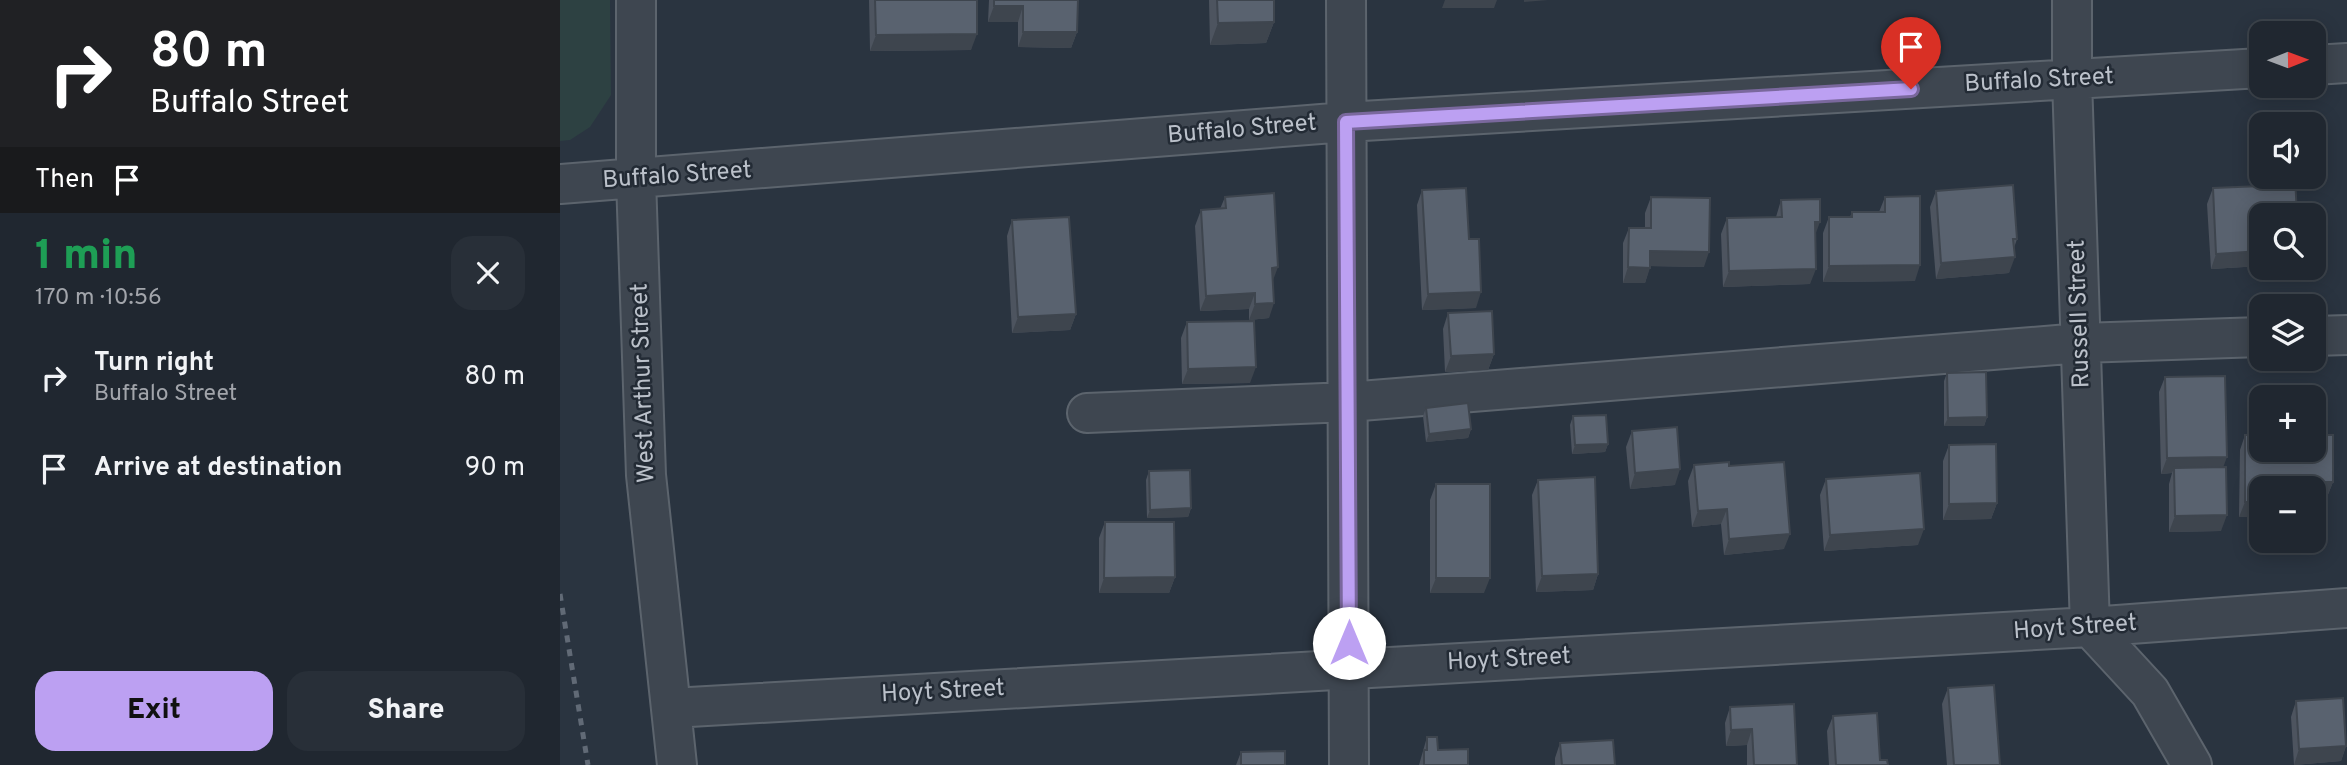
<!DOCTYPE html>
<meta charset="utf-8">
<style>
body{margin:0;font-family:Overpass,sans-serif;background:#282f38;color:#f1f3f6;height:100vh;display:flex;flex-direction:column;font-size:26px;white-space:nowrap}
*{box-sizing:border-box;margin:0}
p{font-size:23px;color:#a2a5ab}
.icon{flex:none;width:38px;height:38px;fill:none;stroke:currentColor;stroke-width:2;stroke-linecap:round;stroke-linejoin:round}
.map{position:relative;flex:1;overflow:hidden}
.panel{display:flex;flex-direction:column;background:#202730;width:560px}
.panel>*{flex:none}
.banner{background:#202124;color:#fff;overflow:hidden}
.needle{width:46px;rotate:89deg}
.controls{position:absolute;left:1689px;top:21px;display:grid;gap:14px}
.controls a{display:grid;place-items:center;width:77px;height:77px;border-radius:14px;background:#202730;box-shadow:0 4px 18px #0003,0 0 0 2px #3d444c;font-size:35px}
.pin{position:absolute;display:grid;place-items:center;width:60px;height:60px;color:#fff;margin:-72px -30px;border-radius:50% 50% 50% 0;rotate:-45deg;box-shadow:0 0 7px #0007}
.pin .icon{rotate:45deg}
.me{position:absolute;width:77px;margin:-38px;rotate:0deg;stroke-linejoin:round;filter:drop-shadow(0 0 5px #0008)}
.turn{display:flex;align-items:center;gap:24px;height:147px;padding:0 35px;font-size:32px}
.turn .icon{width:91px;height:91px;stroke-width:2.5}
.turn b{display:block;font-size:49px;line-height:60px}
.then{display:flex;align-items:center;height:66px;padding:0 35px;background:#0003;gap:14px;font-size:26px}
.round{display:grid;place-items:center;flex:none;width:74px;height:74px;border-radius:21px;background:#282f38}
.overview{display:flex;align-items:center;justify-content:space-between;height:119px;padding:0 35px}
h1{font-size:42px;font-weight:800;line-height:52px;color:#1e9e55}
.button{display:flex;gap:14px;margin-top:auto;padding:14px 35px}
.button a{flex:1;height:80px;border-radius:21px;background:#bca0f2;color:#111;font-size:28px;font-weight:800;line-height:80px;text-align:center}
.button a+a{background:#282f38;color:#f1f3f6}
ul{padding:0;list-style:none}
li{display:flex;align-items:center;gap:21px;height:91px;padding:0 35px}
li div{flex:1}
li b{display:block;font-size:26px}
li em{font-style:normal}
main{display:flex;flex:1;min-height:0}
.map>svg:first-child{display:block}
.green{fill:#2d4142}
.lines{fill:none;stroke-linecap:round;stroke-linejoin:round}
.minor-casing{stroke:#5c646d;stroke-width:42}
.minor{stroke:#3e4650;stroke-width:38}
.rail{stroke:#616a76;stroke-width:5;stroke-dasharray:7 7;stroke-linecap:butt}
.wall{fill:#4d545f}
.shaded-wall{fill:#3e454e}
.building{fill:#59626f;stroke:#3e454e;stroke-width:2}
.route-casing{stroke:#7a689d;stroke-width:18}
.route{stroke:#bca0f2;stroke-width:12}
.labels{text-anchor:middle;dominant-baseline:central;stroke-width:5;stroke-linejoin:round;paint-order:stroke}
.street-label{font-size:24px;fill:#bbc1ca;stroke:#232b35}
</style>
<main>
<section class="panel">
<div class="banner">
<div class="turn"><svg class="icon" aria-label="right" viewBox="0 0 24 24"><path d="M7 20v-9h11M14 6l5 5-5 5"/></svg><div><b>80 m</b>Buffalo Street</div></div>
<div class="then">Then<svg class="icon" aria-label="arrive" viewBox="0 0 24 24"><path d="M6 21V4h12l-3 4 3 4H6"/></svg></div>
</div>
<div class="overview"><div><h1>1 min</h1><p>170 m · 10:56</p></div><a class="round"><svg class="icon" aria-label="close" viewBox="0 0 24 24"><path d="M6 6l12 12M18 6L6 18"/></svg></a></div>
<ul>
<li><svg class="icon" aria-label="right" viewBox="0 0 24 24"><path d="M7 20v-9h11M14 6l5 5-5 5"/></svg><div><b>Turn right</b><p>Buffalo Street</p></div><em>80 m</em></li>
<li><svg class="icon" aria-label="arrive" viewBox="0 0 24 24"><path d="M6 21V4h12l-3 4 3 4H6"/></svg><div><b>Arrive at destination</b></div><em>90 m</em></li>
</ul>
<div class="button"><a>Exit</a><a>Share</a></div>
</section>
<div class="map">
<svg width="1787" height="765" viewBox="0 0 1787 765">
<rect width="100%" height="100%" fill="#2a3440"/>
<path class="green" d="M0,0H50L51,95L30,127L10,140L0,141Z"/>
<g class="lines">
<g class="minor-casing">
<path id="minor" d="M76,0V179L86,475L117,765
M786,0L789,765
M1512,0V79L1530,627L1590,692L1632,765
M1754,65L1787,63
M0,184L786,122L1701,68
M1754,336L1787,335
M527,413L788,402L1521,343L1701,337
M112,708L1530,627L1787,608"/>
</g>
<use href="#minor" class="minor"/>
<path class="rail" d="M0,594L28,765"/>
</g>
<path class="wall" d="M309,0H417L411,50L310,51Z
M429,0H518L517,32L511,48L458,47V22H428Z
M649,0H714V22L706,43L650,45Z
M1701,178L1737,215H1701V266L1651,269L1647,204L1653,188L1698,186Z
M862,190L909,239L916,308L862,310L857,205Z
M1376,191L1457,239L1454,248L1449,273L1376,279L1370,207Z
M665,197L713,280L709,318L689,320V309L640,311L635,226L641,210L660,209Z
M1091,197L1144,267L1090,266L1085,283H1063V243L1069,228H1085V213Z
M1325,197L1355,281L1263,282V233L1269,217H1290L1292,212H1319Z
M1221,200L1255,236L1250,284L1163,287L1161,234L1167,218L1216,217Z
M452,220L516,314L510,330L452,333L447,236Z
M888,313L934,354L928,370L885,372L883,329Z
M627,322L690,383L622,384L621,338Z
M1387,373L1427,417L1424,426H1384V381Z
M1605,377L1663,467L1661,531L1609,532V484L1612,473L1601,474L1599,392Z
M866,408L911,429L908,438L866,442L863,416Z
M1013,416L1048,444L1045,452L1012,454L1010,425Z
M1072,431L1115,485L1070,489L1066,447Z
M1685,435L1773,482L1767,497H1754V488H1701V517H1679L1680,450Z
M1389,445L1437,503L1431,519L1383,520V461Z
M1134,465L1169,466L1224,549L1164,555L1161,524L1132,527L1128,481Z
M589,471L631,508L628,517L587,518L586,480Z
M1266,479L1358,545L1264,551L1260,495Z
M978,480L1038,574L1033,590L976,592L972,495Z
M876,484L924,593H870V500Z
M545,522L615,577L609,593H539V538Z
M1388,688L1440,765H1387L1382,704Z
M1736,701L1786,746L1781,761L1734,765L1731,717Z
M1170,707L1237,765H1187V745L1166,746L1165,723Z
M1273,716L1320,760L1328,765H1269L1267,731Z
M867,737L878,750L908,765H859Z
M1000,743L1055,765H995V758Z
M681,752L725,765H676Z"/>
<path class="shaded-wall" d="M885,0H937L934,8H882Z
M964,0H988L964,2Z
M434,6H463L458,22H428Z
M714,22L706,43L650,45L658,23Z
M463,32H517L511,48L458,47Z
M417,34L411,50L310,51L316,35Z
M1255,222H1260L1254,238Z
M1090,251L1149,252L1144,267L1084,266Z
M1701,251V266L1651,269L1656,254Z
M1455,257L1449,273L1376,279L1381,263Z
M1360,265L1355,281L1263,282L1269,266Z
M718,267L712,283V268Z
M1068,267L1090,268L1085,283H1063Z
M1256,269L1250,284L1163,287L1169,271Z
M921,292L916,308L862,310L868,294Z
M695,293L689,309L640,311L646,296Z
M714,303L709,318L689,320L695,304Z
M516,314L510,330L452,333L458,317Z
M934,354L928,370L885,372L891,356Z
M696,367L690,383L622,384L628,369Z
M1427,417L1424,426H1384L1388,418Z
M911,429L908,438L866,442L869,434Z
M1048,444L1045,452L1012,454L1015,445Z
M1667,457L1661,473L1614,468L1612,473L1601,474L1607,458Z
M1120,469L1115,485L1070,489L1075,473Z
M1741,482H1773L1767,497H1754V488H1739Z
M1685,502H1701V517H1679Z
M1437,503L1431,519L1383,520L1389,504Z
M631,508L628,517L587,518L590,510Z
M1167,509L1161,524L1132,527L1138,511Z
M1667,515L1661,531L1609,532L1615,516Z
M1364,529L1358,545L1264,551L1270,535Z
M1230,534L1224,549L1164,555L1169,539Z
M1038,574L1033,590L976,592L982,576Z
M615,577L609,593H539L544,578Z
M876,578H930L924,593H870Z
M1192,729L1187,745L1166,746L1171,730Z
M1786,746L1781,761L1734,765L1739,749Z"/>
<path class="building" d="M315,0H417V34L316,35Z
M434,0H518L517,32H463V6H434Z
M657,0H714V22L658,23Z
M1735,177L1737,215H1701V251L1656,254L1653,188L1701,186V178Z
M1453,185L1457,239H1453L1455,257L1381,263L1376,191Z
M906,188L909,239H919L921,292L868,294L862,190Z
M714,193L718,267L712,268L714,303L695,304V293L646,296L641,210L666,208L665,197Z
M1360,196V265L1269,266V217H1292V212H1325V197Z
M1091,197L1150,198L1149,252L1090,251V268L1068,267L1069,228H1091Z
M1260,199V222H1255L1256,269L1169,271L1167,218L1222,217L1221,200Z
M509,217L516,314L458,317L452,220Z
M932,311L934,354L891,356L888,313Z
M694,321L696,367L628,369L627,322Z
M1426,372L1427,417L1388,418L1387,373Z
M1665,376L1667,457L1607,458L1605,377Z
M908,403L911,429L869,434L866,408Z
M1046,415L1048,444L1015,445L1013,416Z
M1117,427L1120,469L1075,473L1072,431Z
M1685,435H1701V450H1754V435H1773V482H1741L1742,488H1701V502H1685Z
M1436,444L1437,503L1389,504V445Z
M1169,462V466L1224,462L1230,534L1169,539L1167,509L1138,511L1134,465Z
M1666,467L1667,515L1615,516L1614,468Z
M630,470L631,508L590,510L589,471Z
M1360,473L1364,529L1270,535L1266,479Z
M1035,477L1038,574L982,576L978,480Z
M876,484H930V578H876Z
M545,522H614L615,577L544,578Z
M1434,685L1440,765H1394L1388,688Z
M1783,698L1786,746L1739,749L1736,701Z
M1234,704L1237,765H1194L1192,729L1171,730L1170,707Z
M1317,713L1320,760H1327L1328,765H1276L1273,716Z
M867,737H877L878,750L908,749V765H864V750H867Z
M1053,740L1055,765H1002L1000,743Z
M725,751V765H681V752Z"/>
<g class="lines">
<g class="route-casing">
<path id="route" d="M789,643L786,122L1351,89"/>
</g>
<use href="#route" class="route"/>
</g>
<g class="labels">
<g class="street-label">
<text transform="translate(1479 81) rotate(-3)">Buffalo Street</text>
<text transform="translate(682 130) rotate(-5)">Buffalo Street</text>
<text transform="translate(117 176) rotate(-4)">Buffalo Street</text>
<text transform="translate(1520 314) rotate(-92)">Russell Street</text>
<text transform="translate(84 383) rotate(-92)">West Arthur Street</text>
<text transform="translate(1515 628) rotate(-4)">Hoyt Street</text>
<text transform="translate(949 660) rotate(-3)">Hoyt Street</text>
<text transform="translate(383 692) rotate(-3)">Hoyt Street</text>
</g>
</g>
</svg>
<div class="controls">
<a><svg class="needle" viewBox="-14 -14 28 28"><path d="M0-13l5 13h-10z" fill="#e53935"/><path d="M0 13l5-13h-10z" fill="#a2a5ab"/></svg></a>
<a><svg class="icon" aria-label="sound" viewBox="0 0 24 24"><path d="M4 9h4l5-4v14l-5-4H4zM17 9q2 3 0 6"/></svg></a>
<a><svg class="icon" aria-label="search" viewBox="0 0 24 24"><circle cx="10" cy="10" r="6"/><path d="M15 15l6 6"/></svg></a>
<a><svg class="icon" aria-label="layers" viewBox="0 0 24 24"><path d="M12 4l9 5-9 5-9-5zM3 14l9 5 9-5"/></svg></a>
<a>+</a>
<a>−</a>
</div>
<div class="pin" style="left:1351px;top:89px;background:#d93025"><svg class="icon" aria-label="arrive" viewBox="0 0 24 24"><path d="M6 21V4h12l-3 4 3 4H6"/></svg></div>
<svg class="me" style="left:789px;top:643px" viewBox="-20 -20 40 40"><circle r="19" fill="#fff"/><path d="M0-13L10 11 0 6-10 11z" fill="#bca0f2"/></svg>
</div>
</main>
